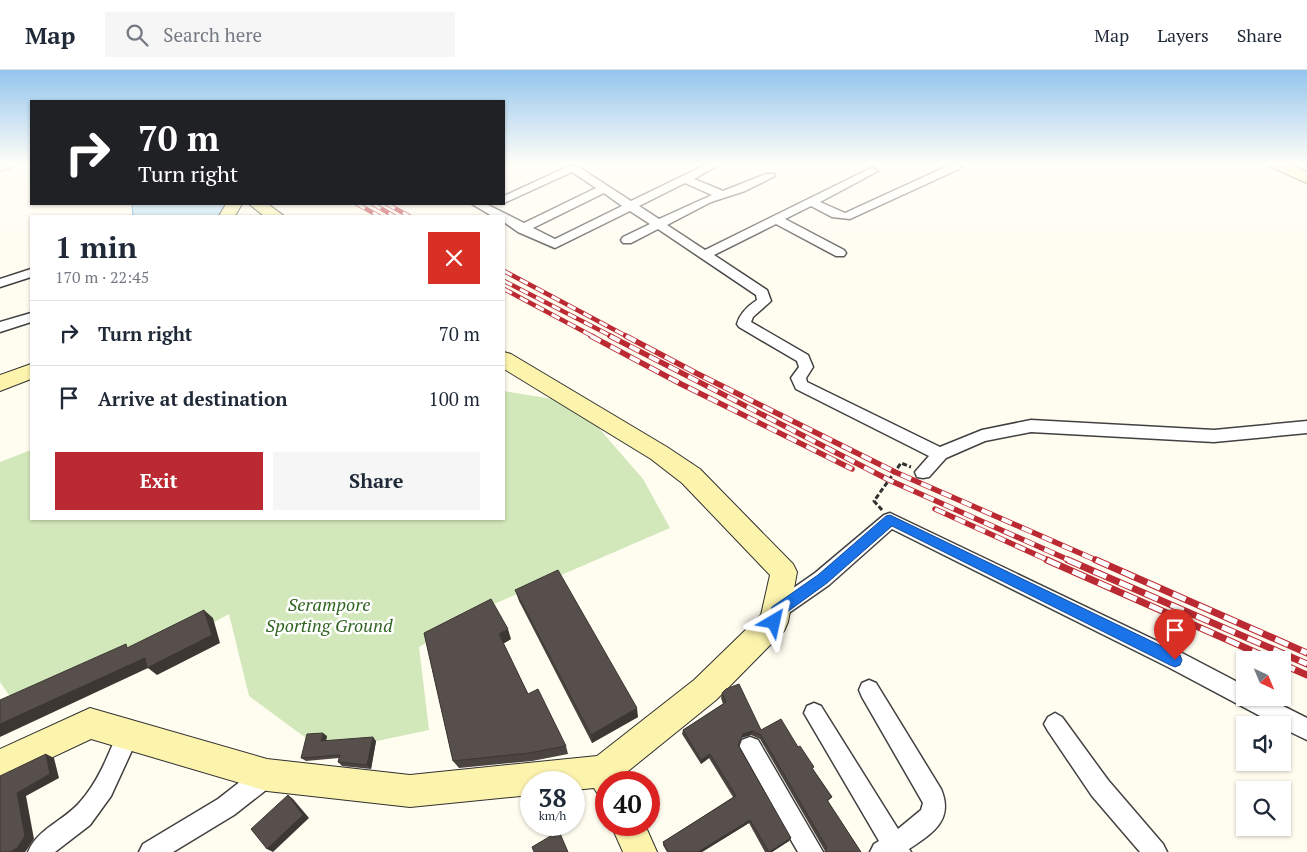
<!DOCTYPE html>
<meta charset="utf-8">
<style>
body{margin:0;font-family:"PT Serif",serif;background:#f6f6f7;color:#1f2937;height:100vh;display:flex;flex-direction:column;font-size:19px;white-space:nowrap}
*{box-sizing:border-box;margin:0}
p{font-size:16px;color:#747a83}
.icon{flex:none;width:28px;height:28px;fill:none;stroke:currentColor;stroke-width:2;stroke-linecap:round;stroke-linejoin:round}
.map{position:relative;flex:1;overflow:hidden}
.side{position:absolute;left:30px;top:145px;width:475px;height:305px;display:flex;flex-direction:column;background:#fff;border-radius:0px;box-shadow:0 1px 4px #0004}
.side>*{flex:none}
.hud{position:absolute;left:30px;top:30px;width:475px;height:105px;border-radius:0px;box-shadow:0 1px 4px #0004;background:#202124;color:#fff;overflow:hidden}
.needle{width:32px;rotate:136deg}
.buttons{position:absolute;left:1236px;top:581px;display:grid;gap:10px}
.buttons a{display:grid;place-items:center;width:55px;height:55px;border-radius:0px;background:#fff;box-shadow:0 1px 4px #0004;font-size:25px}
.speed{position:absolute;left:520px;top:701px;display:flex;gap:10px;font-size:25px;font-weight:700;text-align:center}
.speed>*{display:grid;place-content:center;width:65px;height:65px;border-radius:50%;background:#fff;box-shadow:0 1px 4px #0004;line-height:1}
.speed small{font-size:12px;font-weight:400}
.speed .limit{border:8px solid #d22;background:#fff;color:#111}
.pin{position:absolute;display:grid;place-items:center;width:42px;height:42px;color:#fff;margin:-51px -21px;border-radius:50% 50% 50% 0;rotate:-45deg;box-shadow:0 0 5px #0007}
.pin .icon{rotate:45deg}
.me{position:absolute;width:55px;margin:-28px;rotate:36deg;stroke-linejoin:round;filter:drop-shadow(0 0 4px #0008)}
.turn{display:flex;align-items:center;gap:18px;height:105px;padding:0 25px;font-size:22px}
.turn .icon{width:65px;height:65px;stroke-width:2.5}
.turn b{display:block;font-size:35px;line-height:42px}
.round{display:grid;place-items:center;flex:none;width:52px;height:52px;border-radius:0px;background:#f6f6f7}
.headline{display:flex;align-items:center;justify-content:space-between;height:85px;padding:0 25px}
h1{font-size:30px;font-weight:700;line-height:38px}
.action{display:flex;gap:10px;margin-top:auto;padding:10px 25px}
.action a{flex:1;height:58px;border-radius:0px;background:#bb2a33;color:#fff;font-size:20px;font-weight:700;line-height:58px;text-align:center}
.action a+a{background:#f6f6f7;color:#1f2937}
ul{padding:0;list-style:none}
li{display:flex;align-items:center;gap:15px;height:65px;padding:0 25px;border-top:1px solid #e0e1e3}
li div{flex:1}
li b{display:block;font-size:19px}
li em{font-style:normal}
header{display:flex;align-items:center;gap:30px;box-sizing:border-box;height:70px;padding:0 25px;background:#fff;border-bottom:1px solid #e0e1e3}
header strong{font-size:24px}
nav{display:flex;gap:28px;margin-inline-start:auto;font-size:18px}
.search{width:350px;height:45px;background:#f6f6f7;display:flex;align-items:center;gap:12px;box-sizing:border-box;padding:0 18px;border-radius:0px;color:#747a83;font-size:19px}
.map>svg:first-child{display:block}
.green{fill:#d3e8ba}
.water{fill:#b6def4;stroke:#3f94c9}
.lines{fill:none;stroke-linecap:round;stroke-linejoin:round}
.lane-casing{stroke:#414141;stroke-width:2}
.street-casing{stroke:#414141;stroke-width:3}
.secondary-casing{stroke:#303030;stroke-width:2}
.path{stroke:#303030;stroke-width:3;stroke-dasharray:5 2.5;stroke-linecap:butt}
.lane{fill:#fff;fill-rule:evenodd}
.street{fill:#fff;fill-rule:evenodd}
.secondary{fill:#fcf3ad;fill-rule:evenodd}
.rail-far2-casing{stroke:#bb2a33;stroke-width:4.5}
.rail-far1-casing{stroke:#bb2a33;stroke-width:5.5}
.rail-casing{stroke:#bb2a33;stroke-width:7}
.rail-far2{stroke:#fff;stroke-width:3;stroke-dasharray:9;stroke-linecap:butt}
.rail-far1{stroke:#fff;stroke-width:4;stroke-dasharray:11;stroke-linecap:butt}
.rail{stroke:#fff;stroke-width:5;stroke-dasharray:14;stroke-linecap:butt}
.wall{fill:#4b4440}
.shaded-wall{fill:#3d3734}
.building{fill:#574f4b;stroke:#3d3734}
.route{fill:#1a73e8;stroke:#114b97}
.labels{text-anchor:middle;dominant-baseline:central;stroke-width:5;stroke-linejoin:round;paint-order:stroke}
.park-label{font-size:18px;font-style:italic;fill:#2f6520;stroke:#fff}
</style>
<header>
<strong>Map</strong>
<div class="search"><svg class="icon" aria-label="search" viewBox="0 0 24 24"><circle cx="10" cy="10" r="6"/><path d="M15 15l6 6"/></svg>Search here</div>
<nav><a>Map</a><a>Layers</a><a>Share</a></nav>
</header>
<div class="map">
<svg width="1307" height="782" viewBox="0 0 1307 782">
<rect width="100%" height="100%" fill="#fffcf0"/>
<path class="green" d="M504,321L577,333L643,409L670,458L494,534L419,577L429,660L325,682L249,626L229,544L178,572L21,643L0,612V392L31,380V449H504Z"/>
<path class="water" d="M132,134H227L222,144L218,146H133Z"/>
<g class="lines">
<g class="lane-casing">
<path id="lane" d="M12,94H21L0,101V97Z"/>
</g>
<g class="street-casing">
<path id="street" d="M707,94H720L694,109L723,121L766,104H774L775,106L745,121L711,132L667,155L705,180L869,99L873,98L878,101L820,132L845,143L952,94H962L959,99L850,149L832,147L811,136L785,149L844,180L846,183L844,186H836L776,154L714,185L767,220L771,231L753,247L751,252L808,285L813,297L806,308L807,312L940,377L982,360L1031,350L1214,360L1307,351V363L1214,372L1031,362L985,371L946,388L929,407L923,408L917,407L915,402L929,386L796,319L791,308L799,297L797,291L739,257L737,254C740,243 748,236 757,230L756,225L658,159L631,173H623L621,170L623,167L650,154L630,141L555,178L518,162L504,152V146H492L472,134H486L524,153L596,118L572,102L504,133V126L569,96H577L631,131ZM685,113L712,125L659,149L639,136ZM604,123L622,136L555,169L533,158Z
M31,199V207L0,217V209Z
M31,243V252L0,262V252Z
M890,443L1182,583L1245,616V628H1267L1307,648V670L1282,658V655H1277L1168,597L892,459L829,515L783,547L776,550L769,547L766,541L769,535L815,503L884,445Z
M869,610L876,613L941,719C954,750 933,763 909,779L911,782H870L874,774L879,771L804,643L807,636L814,633L821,636L898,759L921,740L923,733L862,627L859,620L862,613Z
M1055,643L1062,647L1108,710L1163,774L1167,782H1140L1092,726L1048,661L1044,654L1048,647Z
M128,654L136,657L139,665L111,726L90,755L55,782H28C38,758 64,751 80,732C99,711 109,683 120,657Z
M750,667L758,670L823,782H798L742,686L739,678L742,670Z
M267,694L275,697L278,705L275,713L234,745L173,782H139L143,774L218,729L259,697Z"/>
</g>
<g class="secondary-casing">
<path id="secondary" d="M1268,94H1289L1307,102V113L1270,97Z
M226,134H242L235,146H219Z
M249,134H268L284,146H264Z
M504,282L511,284L667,377L700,399L793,494L797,502L788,552L784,561L716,630L622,706L624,712H606V728L597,723L594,718L574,720V712H531V725L410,737L267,721L91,669L0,712V679L90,638L267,689L410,705L597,686L694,610L761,545L770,505L682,413L651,389L504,299Z
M31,294V309L0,321V305Z
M611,755H645L657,782H623Z"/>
</g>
<path class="path" d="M882,440L874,431L901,393L911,397"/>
<use href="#lane" class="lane"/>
<use href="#street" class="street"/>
<use href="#secondary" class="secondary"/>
<g class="rail-far2-casing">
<path id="rail-far2" d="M357,134L379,146
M373,134L394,146
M387,134L409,146
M504,201L628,267
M504,211L613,267
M504,219L594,267"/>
</g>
<g class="rail-far1-casing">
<path id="rail-far1" d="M591,266L681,314L852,399
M610,266L889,410L1071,491
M626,266L696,303L895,402L1098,491
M935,439L1050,491"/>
</g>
<g class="rail-casing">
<path id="rail" d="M1047,490L1273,590
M1068,490L1307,594
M1096,490L1307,583
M1282,594L1307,605"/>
</g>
<use href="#rail-far2" class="rail-far2"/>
<use href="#rail-far1" class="rail-far1"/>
<use href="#rail" class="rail"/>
</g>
<path class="wall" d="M515,520L638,647L592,673L519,531Z
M424,563L511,569L503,573L528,624L566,676L568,684L532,691L459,698L453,691Z
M722,623L761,660L798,677L832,727L828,731L861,782H824L825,781L760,669L751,665L741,668L739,675L791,768L789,771L772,782H765L749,753L702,782H667L663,775V772L733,727L709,688L701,694L682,664L683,660L723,634L721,628Z
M327,666L326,671H376L371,699L342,696L338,692L339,688L306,691L301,688Z"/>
<path class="shaded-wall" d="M204,540L213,548L220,573L157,605L148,598L0,667V654Z
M508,559L511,569L503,574L499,564Z
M637,638L638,647L592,673L591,665Z
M752,661L751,665L741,668L737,679L743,664Z
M323,663L327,666L325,674L321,671Z
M373,667L376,671L371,699L367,695Z
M46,684L54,688L59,708L26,726L34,769L26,781L25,782H10L17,723Z
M710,684L709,688L701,694V690Z
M288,725L293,729L309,748L273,782L267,779Z
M750,750L749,753L702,782H698Z
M791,768L789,771L772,782H769Z"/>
<path class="building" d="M558,500L637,638L591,665L515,520Z
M491,529L508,559L499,564L528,624L538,619L566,676L529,683L453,691L424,563Z
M204,540L212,565L147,598L145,588L0,654V630L126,574L127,578Z
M739,614L761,660L781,649L798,677L800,676L814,697L812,698L832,727L827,730L861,782H826L825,781L827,778L761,665L752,661L743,664L738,675L791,768L769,782L750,750L698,782H668L663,772L736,726L710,684L701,690L683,660L726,632L722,623L726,619Z
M323,663L321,671L373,667L367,695L338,692L340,685L301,688L307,664Z
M46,684L50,704L17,723L25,766L17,778L10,782H0V706Z
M288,725L303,745L267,779L251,759Z
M559,761L568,782H534L532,777Z"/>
<linearGradient id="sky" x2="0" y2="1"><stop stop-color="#94c5ed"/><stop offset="0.46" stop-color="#fffef8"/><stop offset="1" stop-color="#fffef8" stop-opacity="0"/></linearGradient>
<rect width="1307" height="203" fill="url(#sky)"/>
<path class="route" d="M890,445L1180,585L1182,590L1180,595L1175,597L1170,595L892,456L827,513L783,545L779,556L774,558L770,556L768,552L772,537L818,505L886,446Z"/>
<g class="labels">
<g class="park-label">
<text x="329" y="534">Serampore<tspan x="329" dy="21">Sporting Ground</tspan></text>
</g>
</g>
</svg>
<div class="buttons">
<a><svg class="needle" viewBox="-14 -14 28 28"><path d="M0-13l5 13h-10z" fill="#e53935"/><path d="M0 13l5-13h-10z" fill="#747a83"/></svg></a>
<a><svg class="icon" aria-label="sound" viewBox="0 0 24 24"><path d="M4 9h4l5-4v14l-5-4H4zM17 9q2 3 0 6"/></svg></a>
<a><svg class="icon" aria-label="search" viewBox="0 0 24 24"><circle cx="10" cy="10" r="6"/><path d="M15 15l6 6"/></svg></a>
</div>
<div class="speed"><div>38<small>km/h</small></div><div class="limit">40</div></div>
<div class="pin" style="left:1175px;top:590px;background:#d93025"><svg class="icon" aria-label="arrive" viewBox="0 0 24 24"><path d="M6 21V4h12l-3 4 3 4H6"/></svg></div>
<svg class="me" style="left:774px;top:552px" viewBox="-20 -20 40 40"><path d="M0-17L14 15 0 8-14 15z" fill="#1a73e8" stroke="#fff" stroke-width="4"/></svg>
<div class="hud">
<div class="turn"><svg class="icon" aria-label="right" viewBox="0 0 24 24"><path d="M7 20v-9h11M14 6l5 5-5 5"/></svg><div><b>70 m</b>Turn right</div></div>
</div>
<section class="side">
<div class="headline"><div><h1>1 min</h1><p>170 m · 22:45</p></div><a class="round" style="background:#d93025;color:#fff"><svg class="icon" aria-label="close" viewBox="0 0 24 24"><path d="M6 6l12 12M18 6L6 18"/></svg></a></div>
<ul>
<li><svg class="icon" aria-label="right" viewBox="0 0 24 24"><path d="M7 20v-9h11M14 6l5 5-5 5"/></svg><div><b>Turn right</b></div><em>70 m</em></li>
<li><svg class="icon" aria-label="arrive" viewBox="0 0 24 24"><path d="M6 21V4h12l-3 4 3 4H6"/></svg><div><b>Arrive at destination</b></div><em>100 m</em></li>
</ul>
<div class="action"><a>Exit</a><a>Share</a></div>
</section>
</div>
